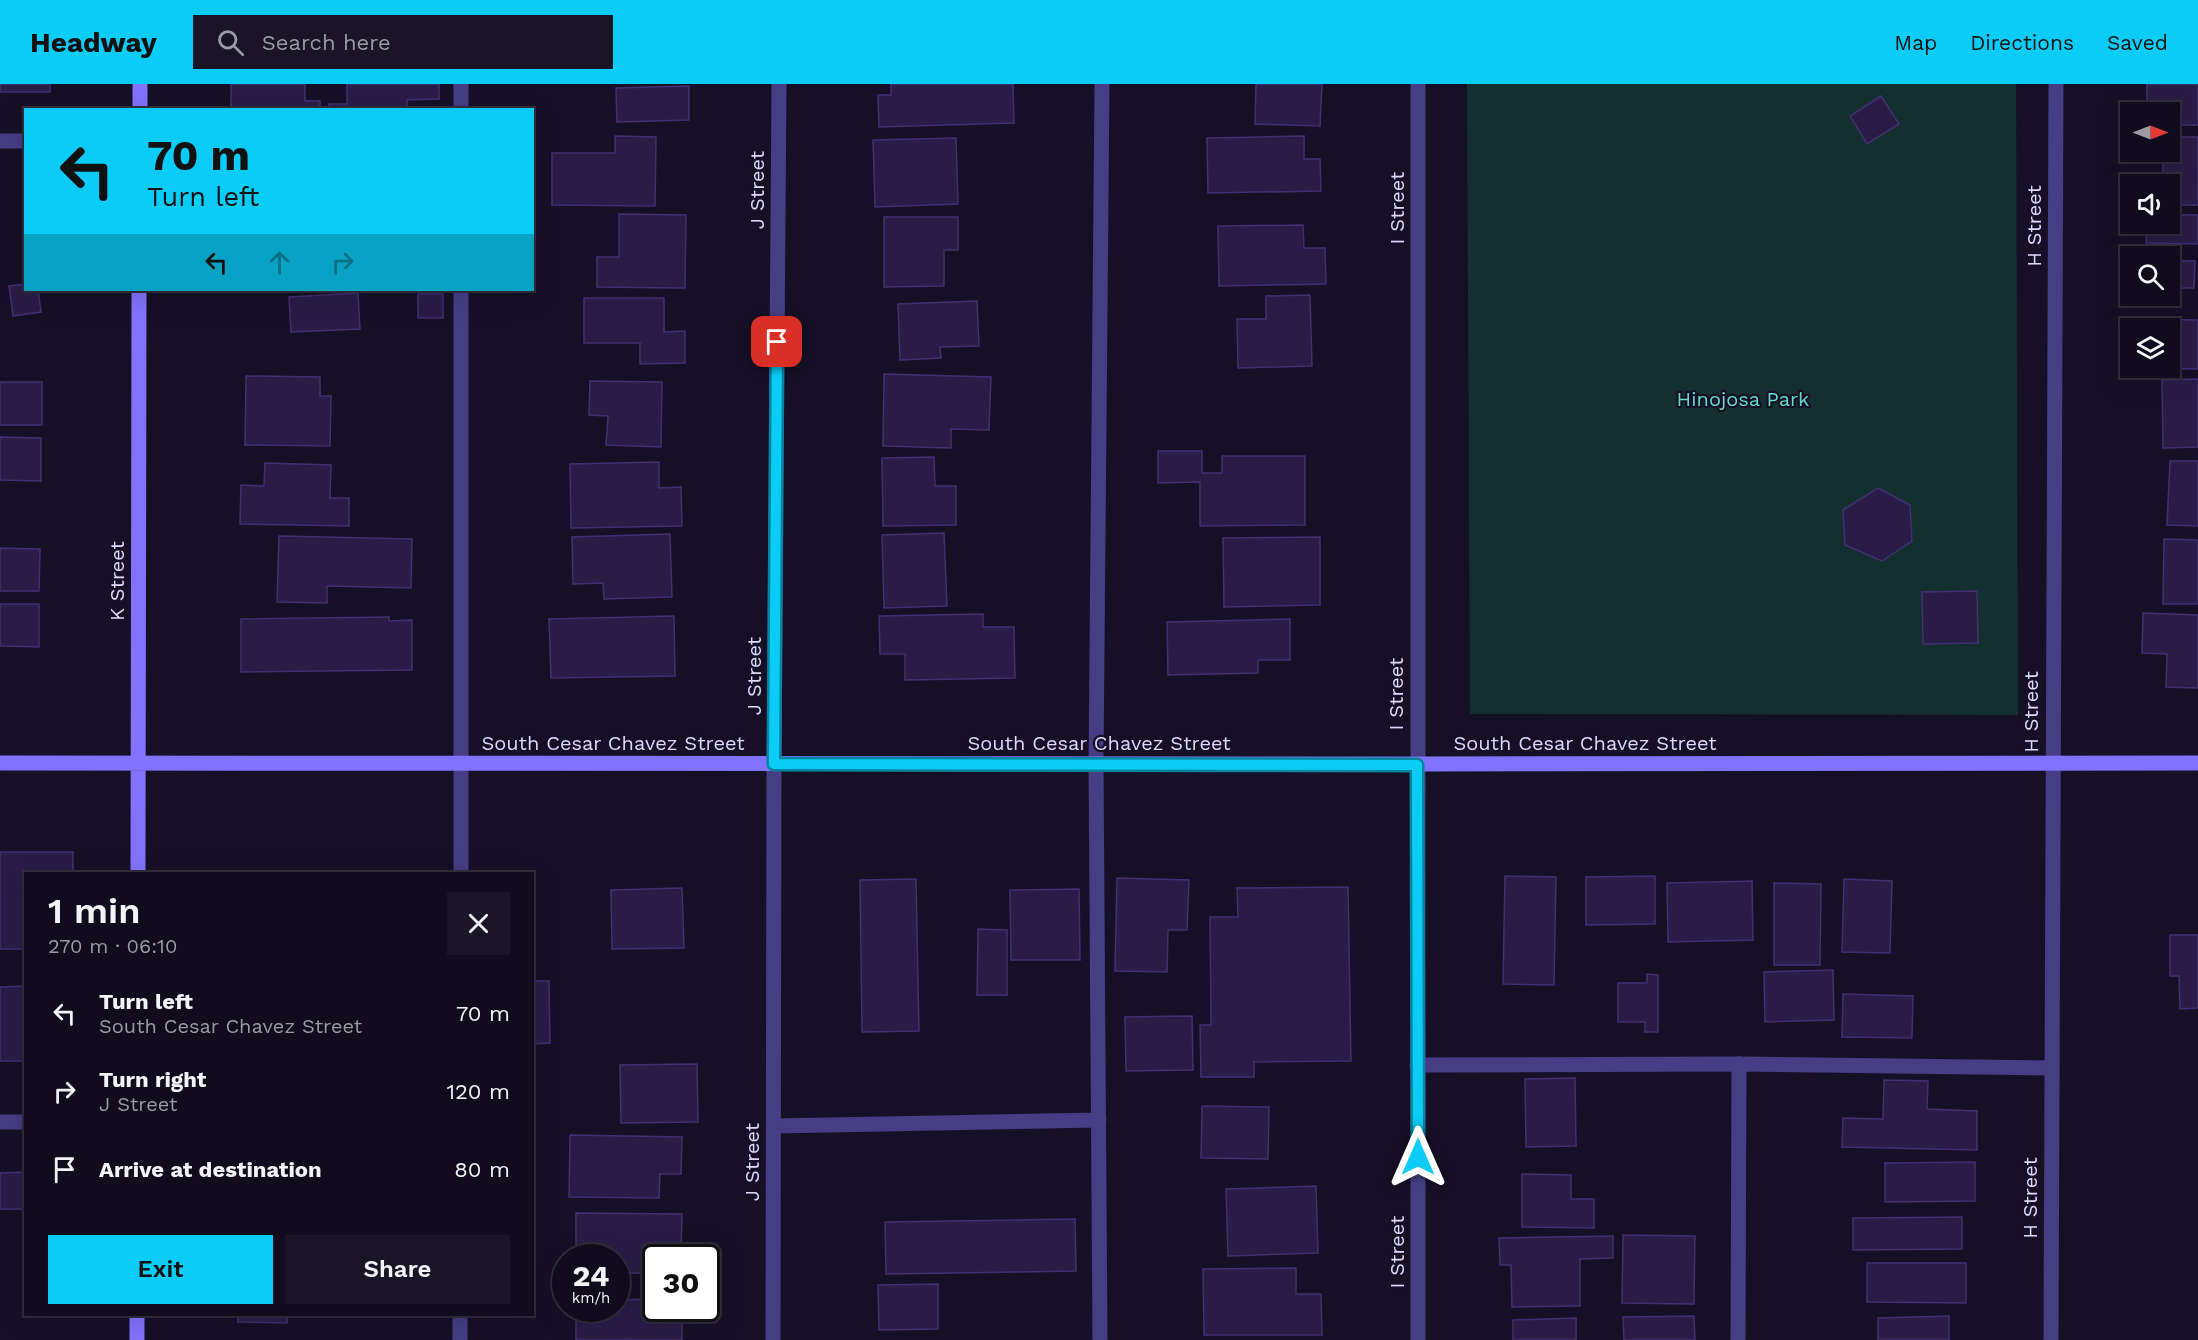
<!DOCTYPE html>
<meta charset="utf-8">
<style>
body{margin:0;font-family:"Work Sans",sans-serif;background:#191526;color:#f1f3f6;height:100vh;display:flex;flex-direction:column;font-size:22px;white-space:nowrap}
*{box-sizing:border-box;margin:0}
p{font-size:20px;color:#9c9ba4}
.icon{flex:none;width:33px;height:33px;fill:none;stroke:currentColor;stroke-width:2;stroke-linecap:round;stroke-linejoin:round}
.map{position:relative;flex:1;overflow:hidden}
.sheet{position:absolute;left:24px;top:788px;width:510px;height:444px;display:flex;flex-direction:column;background:#100c1d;border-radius:0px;box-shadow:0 6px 24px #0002,0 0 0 2px #302c3b}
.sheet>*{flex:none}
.top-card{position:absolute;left:24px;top:24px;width:510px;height:183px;border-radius:0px;box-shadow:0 6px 24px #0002,0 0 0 2px #302c3b;background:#0bccf6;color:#111;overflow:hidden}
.needle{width:39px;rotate:90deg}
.fabs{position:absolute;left:2120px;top:18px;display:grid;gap:12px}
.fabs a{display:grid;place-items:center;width:60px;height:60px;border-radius:0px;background:#100c1d;box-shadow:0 6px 24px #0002,0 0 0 2px #302c3b;font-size:30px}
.speed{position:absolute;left:552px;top:1160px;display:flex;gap:12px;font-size:30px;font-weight:700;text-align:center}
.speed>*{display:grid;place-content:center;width:78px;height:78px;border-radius:50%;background:#100c1d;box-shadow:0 6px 24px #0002,0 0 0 2px #302c3b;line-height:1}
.speed small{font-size:15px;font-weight:400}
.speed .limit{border:3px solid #111;border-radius:9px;background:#fff;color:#111}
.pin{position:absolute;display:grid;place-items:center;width:51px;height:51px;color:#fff;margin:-26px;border-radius:12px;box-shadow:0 3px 9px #0006}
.me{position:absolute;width:66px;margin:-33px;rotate:0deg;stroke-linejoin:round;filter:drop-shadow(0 0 4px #0008)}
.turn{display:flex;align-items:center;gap:21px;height:126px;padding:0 24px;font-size:27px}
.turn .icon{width:78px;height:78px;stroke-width:2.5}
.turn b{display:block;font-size:42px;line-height:51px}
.lanes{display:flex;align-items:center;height:57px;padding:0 24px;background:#0003;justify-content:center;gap:30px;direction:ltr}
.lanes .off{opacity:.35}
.round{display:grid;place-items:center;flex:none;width:63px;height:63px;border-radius:0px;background:#191526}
.head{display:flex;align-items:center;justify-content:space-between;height:102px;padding:0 24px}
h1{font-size:36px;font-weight:600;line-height:45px}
.action{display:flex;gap:12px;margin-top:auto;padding:12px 24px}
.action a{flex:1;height:69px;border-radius:0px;background:#0bccf6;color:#111;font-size:24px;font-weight:600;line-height:69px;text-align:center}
.action a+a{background:#191526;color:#f1f3f6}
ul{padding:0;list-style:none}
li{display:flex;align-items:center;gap:18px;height:78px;padding:0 24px}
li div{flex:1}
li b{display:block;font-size:22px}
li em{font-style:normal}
header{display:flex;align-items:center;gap:36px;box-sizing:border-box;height:84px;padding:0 30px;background:#0bccf6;color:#111}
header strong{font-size:28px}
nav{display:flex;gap:33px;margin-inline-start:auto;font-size:21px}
.search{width:420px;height:54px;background:#191526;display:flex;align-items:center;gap:15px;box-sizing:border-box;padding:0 21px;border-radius:0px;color:#9c9ba4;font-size:22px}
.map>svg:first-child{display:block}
.green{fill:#142f30}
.building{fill:#291d47;stroke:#423072;stroke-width:1.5}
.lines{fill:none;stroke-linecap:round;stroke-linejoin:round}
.lane{stroke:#463d84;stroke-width:15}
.street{stroke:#463d84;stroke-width:15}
.secondary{stroke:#8072fa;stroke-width:15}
.route-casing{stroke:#0785a0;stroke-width:15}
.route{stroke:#0bccf6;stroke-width:10}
.labels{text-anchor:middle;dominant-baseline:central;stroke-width:4.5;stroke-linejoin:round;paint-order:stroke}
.street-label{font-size:20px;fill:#dfd8fe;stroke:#161027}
.park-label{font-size:20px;fill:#65dcc8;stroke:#161027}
</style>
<header>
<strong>Headway</strong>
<div class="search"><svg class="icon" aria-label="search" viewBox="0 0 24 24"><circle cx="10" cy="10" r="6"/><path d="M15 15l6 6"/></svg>Search here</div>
<nav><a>Map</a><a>Directions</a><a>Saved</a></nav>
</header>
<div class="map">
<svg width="2198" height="1256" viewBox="0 0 2198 1256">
<rect width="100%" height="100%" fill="#161027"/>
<path class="green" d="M1467,0H2016L2018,631L1470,630Z"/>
<path class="building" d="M0,0H50V8H0Z
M231,0H305V17H320V26H231Z
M347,0H439V15L407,16V26H329V20H347Z
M891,0H1013L1014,39L879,43L878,11H891Z
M1256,0H1322L1320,42L1255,40Z
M2147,0H2198V41H2169V28H2147Z
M689,2V36L617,38L616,4Z
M1881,12L1899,40L1867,60L1850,32Z
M615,52L656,53L655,122L552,121V69H615Z
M1304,52V75H1320L1321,107L1208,109L1207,54Z
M2169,53H2198V121H2169V100H2163V68H2169Z
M956,54L958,120L875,123L873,56Z
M619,130L686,131L685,204L597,203V173H619Z
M2169,131H2198V160L2146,159L2147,140H2169Z
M884,133H958V166H944V202L884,203Z
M1303,141L1304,164H1325L1326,200L1219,202L1218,142Z
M2135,168L2171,169V177H2195L2194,204H2169V172H2135Z
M26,200V206H38L41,228L13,232L9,202Z
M358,209L360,245L291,248L289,213Z
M418,210H443V234H418Z
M1310,211L1312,282L1238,284L1237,235H1266V212Z
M584,214H664V248L685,247V279L640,280V259H584Z
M977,217L979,262L940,263L941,274L900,276L898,220Z
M2152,235L2198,236V285L2152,284H2169V244H2152Z
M884,290L991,293L989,346L951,345V364L883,362Z
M246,292L320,293V312H331L330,362L245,361Z
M2198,295V363L2163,364L2162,296Z
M590,297L662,298L661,363L606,361L608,332L589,331Z
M0,298H42V341H0Z
M0,353L41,354V397L0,396Z
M1158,367H1202V389H1222V372H1305V441L1200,442V398L1158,399Z
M934,373L935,402H956V441L883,442L882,374Z
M2170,377H2198V442L2167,441Z
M659,378V404L681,403L682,442L571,444L570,380Z
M265,379L331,381L330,414H349V442L240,440L241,401L264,402Z
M1878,404L1910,421L1912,457L1882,477L1845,461L1843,426Z
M944,449L947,522L884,524L882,451Z
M670,450L672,513L604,515L603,499L573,500L572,453Z
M279,452L412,455L411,504L327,502V519L277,518Z
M1320,453V521L1224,523L1223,454Z
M2164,455L2198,456V520H2163Z
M0,464L40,465L39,507H0Z
M1977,507L1978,559L1923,560L1922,508Z
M0,520H39V563L0,562Z
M2143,529L2198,531V604L2166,603L2167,570L2142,569Z
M983,530V543H1014L1015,594L905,596V570H880L879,532Z
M674,532L675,592L551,594L549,535Z
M389,533V537L412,536V586L241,588V535Z
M1290,535V576H1258V589L1168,591L1167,538Z
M0,768H73V789H26V865H0Z
M1505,792L1556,793L1554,901L1503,900Z
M1655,792V840L1586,841V793Z
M1117,794L1189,796L1187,846H1168L1167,888L1115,887Z
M916,795L919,947L862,948L860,796Z
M1844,795L1892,797L1890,869L1842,868Z
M1752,797L1753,856L1668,858L1667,799Z
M1774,799L1821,800L1820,881H1774Z
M1348,803L1351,977L1254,978V993H1201L1200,941H1211L1210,833H1238L1237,804Z
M682,804L684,864L612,865L611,806Z
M1079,805L1080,876H1011L1010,806Z
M978,845L1007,846V911H977Z
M2170,851H2198V924L2180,925L2179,892H2170Z
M1833,886L1834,936L1765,938L1764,888Z
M1647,890L1658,891V948H1645V938H1618V899H1647Z
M532,897H549L550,959L532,960Z
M26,902V977H0V903Z
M1843,910L1913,912L1912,954L1842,953Z
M1192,932L1193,986L1126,987L1125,933Z
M697,980L698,1038L621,1039L620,981Z
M1575,994L1576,1062L1526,1063L1525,995Z
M1884,996L1928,997L1927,1025L1977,1027V1066L1842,1063L1843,1034L1883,1035Z
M1202,1022L1269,1023L1268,1075L1201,1074Z
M570,1051L682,1053L681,1090H660L659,1114L569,1113Z
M1975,1078V1117L1885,1118V1079Z
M26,1088V1125H0V1089Z
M1522,1090L1571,1091V1115H1594V1144L1522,1143Z
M1316,1102L1318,1169L1228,1172L1226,1105Z
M576,1129L682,1130L681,1169L660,1168V1173H656V1189H616V1173H576Z
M1962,1133V1165L1853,1166V1134Z
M1075,1135L1076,1187L886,1190L885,1138Z
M1623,1151L1695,1152L1694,1220L1622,1219Z
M1613,1152V1174L1580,1175V1222L1512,1223L1511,1181H1500L1499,1154Z
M1867,1179H1966V1219L1867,1218Z
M1296,1184V1210H1321L1322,1251H1204L1203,1185Z
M938,1200V1245L879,1246L878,1201Z
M656,1215V1224H659L660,1239H682V1256H576V1224H616V1216Z
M238,1230H287V1239L238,1238Z
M1694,1232L1695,1256H1624L1623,1233Z
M1949,1232V1256H1878V1234Z
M1576,1234V1256H1513V1236Z"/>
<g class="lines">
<path class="lane" d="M461,0V26
M461,789V206
M1417,981L1739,980L2051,984
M0,1038H26
M774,1042L1099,1036
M460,1256V1230
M1100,1256L1096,679L1102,0
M1738,1256L1739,980"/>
<path class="street" d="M1418,0V1256
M0,57H26
M773,1256L774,680L779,0
M2051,1256L2056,0"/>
<path class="secondary" d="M140,26V0
M0,679L1417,680L2198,679
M138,789L139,206
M137,1230V1256"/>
</g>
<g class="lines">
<g class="route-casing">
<path id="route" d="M777,258L774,680L1417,681L1418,1073"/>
</g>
<use href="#route" class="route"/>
</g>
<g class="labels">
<g class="street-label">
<text transform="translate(757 106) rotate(-90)">J Street</text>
<text transform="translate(1397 124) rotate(-90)">I Street</text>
<text transform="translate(2034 142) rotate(-90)">H Street</text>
<text transform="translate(117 497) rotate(-90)">K Street</text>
<text transform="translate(754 592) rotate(-90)">J Street</text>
<text transform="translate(1396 610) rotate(-90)">I Street</text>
<text transform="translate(2031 628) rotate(-90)">H Street</text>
<text x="613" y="659">South Cesar Chavez Street</text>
<text x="1099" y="659">South Cesar Chavez Street</text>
<text x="1585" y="659">South Cesar Chavez Street</text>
<text transform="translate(752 1078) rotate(-90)">J Street</text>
<text transform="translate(2030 1114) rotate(-90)">H Street</text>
<text transform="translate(1397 1168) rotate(-90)">I Street</text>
</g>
<g class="park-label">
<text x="1743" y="315">Hinojosa Park</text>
</g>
</g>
</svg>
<div class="fabs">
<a><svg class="needle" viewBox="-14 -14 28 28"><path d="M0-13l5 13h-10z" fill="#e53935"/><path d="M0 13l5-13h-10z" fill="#9c9ba4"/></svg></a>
<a><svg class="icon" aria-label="sound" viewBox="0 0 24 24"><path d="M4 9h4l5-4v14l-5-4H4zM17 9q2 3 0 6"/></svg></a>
<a><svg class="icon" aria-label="search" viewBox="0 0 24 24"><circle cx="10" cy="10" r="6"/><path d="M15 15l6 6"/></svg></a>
<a><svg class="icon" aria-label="layers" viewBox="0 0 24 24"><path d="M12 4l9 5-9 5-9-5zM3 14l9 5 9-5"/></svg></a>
</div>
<div class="speed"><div>24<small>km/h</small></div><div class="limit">30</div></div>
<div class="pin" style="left:777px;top:258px;background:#d93025"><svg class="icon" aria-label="arrive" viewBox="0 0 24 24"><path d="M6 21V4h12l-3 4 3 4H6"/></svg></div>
<svg class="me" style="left:1418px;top:1073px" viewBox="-20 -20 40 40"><path d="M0-17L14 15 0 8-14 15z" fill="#0bccf6" stroke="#fff" stroke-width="4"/></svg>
<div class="top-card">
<div class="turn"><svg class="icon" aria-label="left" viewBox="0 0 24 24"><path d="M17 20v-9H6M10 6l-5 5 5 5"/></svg><div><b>70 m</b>Turn left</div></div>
<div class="lanes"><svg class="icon" aria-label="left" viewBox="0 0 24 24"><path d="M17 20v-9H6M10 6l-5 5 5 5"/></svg><svg class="icon off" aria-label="ahead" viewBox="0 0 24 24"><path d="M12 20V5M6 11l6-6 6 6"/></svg><svg class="icon off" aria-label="right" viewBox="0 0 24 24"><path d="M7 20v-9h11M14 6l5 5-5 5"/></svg></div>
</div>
<section class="sheet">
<div class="head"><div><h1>1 min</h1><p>270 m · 06:10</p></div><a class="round"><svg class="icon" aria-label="close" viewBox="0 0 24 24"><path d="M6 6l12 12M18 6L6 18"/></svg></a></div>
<ul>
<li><svg class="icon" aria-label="left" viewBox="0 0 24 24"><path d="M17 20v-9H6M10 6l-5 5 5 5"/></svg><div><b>Turn left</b><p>South Cesar Chavez Street</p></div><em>70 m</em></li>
<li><svg class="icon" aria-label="right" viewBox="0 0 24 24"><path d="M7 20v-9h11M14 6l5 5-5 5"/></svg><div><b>Turn right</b><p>J Street</p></div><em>120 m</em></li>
<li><svg class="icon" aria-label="arrive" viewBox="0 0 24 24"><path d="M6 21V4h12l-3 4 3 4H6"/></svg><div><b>Arrive at destination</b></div><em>80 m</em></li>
</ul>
<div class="action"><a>Exit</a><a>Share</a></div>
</section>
</div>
